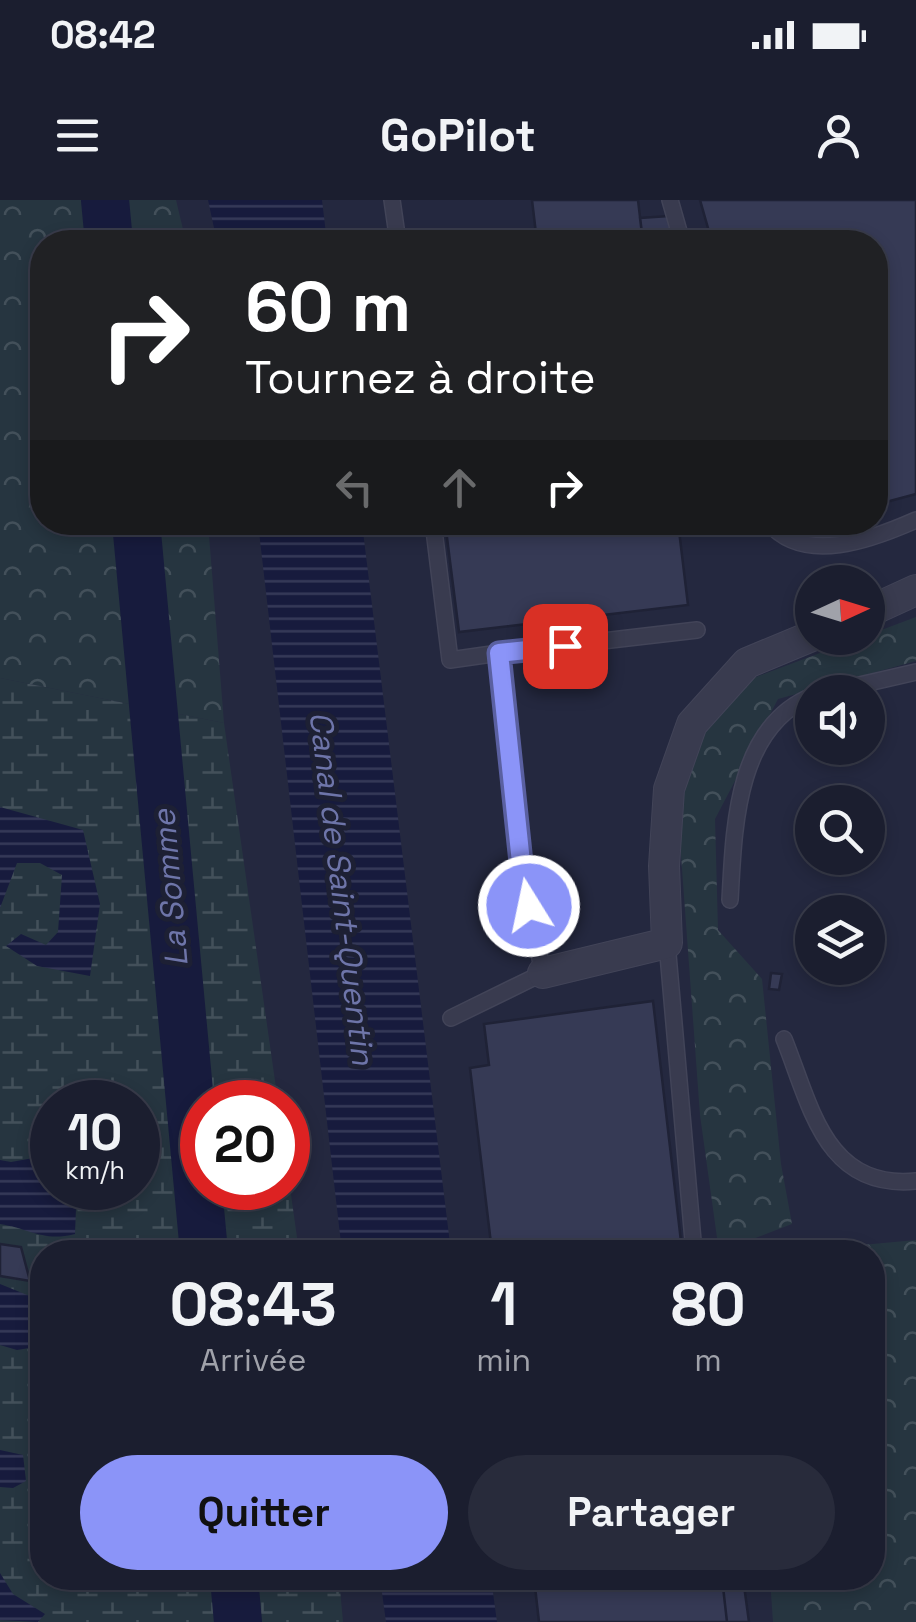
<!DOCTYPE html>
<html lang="fr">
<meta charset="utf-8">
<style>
body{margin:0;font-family:"Space Grotesk",sans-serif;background:#282b3b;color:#f1f3f6;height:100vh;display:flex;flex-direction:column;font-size:38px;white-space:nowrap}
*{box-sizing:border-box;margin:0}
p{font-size:32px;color:#a0a2aa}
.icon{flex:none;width:55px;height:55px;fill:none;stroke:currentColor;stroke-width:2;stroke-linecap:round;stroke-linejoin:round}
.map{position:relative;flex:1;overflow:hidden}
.panel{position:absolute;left:30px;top:1040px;width:855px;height:350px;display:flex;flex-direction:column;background:#1b1e2f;border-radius:40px;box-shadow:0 5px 15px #0003,0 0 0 2px #393c4b}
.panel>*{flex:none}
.guide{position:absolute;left:30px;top:30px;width:858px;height:305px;border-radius:40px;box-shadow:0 5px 15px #0003,0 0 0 2px #393c4b;background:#202124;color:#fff;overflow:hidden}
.needle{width:65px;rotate:86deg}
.controls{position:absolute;left:795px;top:365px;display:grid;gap:20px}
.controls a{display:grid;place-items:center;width:90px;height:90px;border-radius:50%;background:#1b1e2f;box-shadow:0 5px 15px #0003,0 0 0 2px #393c4b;font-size:50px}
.speed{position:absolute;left:30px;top:880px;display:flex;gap:20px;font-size:50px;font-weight:700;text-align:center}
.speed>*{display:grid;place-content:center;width:130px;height:130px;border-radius:50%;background:#1b1e2f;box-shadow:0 5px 15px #0003,0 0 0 2px #393c4b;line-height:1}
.speed small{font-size:25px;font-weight:400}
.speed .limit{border:15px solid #d22;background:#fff;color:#111}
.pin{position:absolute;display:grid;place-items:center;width:85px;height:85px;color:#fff;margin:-42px;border-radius:20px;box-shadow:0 5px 15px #0006}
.me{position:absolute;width:110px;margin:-55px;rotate:350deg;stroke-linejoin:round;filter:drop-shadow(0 0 8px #0008)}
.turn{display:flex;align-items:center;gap:35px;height:210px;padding:0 50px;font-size:45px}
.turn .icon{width:130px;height:130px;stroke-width:2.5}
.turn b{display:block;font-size:70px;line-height:85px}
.lanes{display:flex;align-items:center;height:95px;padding:0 50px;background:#0003;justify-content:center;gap:50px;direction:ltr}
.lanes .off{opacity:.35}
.eta{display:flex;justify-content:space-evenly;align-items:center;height:170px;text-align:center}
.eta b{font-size:60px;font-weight:800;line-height:70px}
.cta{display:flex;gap:20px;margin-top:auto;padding:20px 50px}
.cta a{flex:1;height:115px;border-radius:60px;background:#8b94f8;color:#111;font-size:40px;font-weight:800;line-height:115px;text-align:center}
.cta a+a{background:#282b3b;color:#f1f3f6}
.status{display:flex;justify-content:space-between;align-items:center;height:70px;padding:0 50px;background:#1b1e2f;direction:ltr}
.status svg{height:28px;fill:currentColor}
header{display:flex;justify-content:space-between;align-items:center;height:130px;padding:0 50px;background:#1b1e2f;font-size:45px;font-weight:800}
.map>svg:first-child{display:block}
.forest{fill:url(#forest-crowns)}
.wetland{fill:url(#wetland-marsh);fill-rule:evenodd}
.water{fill:url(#water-rules)}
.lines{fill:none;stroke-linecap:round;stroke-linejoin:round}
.river{stroke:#171b3d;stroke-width:48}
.building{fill:#363a55;stroke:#1f2236;stroke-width:2.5}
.service-casing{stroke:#424458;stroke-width:18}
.minor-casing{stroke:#424458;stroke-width:32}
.service{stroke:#393b4f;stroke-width:15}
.minor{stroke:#393b4f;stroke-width:30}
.route-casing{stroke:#5a60a1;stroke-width:25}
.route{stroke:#8b94f8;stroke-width:18}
.labels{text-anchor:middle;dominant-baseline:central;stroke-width:10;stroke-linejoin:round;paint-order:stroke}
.water-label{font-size:32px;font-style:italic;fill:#6e75a9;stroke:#1d2034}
</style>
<div class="status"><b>08:42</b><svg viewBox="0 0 49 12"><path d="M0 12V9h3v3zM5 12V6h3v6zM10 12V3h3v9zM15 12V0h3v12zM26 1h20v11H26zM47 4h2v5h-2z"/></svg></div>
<header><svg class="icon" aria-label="menu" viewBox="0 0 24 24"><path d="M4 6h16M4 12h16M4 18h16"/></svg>GoPilot<svg class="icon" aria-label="person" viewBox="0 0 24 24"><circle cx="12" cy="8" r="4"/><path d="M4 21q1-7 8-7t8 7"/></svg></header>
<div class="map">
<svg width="916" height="1422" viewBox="0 0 916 1422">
<defs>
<pattern id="forest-crowns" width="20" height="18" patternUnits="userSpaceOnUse" patternTransform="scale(2.5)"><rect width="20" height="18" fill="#263540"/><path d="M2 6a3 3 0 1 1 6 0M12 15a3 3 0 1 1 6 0" fill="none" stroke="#43505a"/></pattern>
<pattern id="wetland-marsh" width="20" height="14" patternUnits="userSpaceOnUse" patternTransform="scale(2.5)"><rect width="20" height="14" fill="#263540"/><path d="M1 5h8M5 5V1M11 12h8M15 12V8" fill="none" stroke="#43505a"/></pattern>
<pattern id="water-rules" width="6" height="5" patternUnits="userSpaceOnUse" patternTransform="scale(2.5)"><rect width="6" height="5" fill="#171b3d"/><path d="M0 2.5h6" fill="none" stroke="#363a58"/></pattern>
</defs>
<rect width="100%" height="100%" fill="#24283f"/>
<path class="forest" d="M0,0H176L186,42H42V322L208,323L224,523L0,478Z
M916,417V461L778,499L715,619L718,730L762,779L781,964L792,1024L719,1052L700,915L678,614L701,537L748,480Z
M916,1040V1422H773L770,1378H872V1052H786Z"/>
<path class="wetland" d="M0,478L224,523L278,902H202V988H288V973L299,1052H42V1378H339L343,1422H0ZM52,902H138V988H52Z"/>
<path class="water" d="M208,0H322L327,42H217Z
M258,323H362L451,1052H342Z
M0,607L83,630L100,704L90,776L37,766L6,746L21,734L46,745L58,732L62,675L40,663H17L0,708Z
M39,957L52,967V988H70L76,1008L75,1034C43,1042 31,1029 0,1024V960L11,962Z
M0,1084L42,1101V1146L17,1150L0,1145Z
M0,1250L23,1255L26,1281L13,1288L0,1287Z
M0,1373L13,1394L45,1414L38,1422L0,1420Z
M380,1378H491L497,1422H386Z"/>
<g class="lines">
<path class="river" d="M105,0L109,42
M136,322L204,1052
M234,1378L238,1422"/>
</g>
<path class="building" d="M532,0H638L643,42H537Z
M700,0H916V294L875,305V42H712Z
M669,16L672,42H643L640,18Z
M445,322H678L688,405L459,432Z
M505,680L507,697L498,698L496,681Z
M771,773L782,774L779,790L769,789Z
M653,801L682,1050L492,1052L470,868L489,865L484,824Z
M0,1044L21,1047L30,1081L0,1076Z
M534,1378H722L727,1422H539Z
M722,1378H743L749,1422H727Z"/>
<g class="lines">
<g class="service-casing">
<path id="service" d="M392,0L398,42
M670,0L682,42
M433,322L450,460L499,453
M768,322C804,366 873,339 916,320
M829,492L916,472
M730,700C734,630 735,528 812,496
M667,743L694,1052
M451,818L543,773L522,672L499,453L697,430
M784,839C811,906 825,990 916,981"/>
</g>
<g class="minor-casing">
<path id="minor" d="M868,412L916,390
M543,773L667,743L664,666L669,589L692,524L747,463L812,436"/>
</g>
<use href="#service" class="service"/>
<use href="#minor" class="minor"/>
</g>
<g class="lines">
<g class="route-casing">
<path id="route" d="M529,706L522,672L499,453L565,446"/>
</g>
<use href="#route" class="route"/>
</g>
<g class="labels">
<g class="water-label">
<text transform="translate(170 688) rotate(-95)">La Somme</text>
<text transform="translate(342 688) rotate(83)">Canal de Saint-Quentin</text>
</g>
</g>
</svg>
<div class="controls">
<a><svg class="needle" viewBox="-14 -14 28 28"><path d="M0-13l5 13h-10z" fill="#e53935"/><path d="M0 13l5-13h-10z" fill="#a0a2aa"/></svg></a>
<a><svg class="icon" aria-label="sound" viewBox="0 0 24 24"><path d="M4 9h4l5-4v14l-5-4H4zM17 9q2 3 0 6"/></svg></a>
<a><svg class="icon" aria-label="search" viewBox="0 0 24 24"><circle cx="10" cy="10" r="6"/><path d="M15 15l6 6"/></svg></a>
<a><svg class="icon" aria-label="layers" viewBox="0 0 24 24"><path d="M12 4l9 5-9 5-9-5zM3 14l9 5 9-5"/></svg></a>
</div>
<div class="speed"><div>10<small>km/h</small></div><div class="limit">20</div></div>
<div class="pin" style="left:565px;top:446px;background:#d93025"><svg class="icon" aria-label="arrive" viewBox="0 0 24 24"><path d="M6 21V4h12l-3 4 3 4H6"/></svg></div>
<svg class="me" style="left:529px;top:706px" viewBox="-20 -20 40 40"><circle r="17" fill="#8b94f8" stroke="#fff" stroke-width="3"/><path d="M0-11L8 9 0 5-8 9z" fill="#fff"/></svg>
<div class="guide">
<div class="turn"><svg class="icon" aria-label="right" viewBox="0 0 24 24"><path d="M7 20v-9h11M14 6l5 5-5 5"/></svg><div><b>60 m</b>Tournez à droite</div></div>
<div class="lanes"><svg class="icon off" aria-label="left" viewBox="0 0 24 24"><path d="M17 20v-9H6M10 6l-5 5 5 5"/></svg><svg class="icon off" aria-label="ahead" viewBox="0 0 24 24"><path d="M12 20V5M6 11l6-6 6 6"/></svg><svg class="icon" aria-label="right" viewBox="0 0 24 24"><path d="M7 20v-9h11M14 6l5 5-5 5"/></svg></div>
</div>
<section class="panel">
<div class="eta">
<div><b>08:43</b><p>Arrivée</p></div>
<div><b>1</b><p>min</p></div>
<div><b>80</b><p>m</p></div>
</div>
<div class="cta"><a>Quitter</a><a>Partager</a></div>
</section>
</div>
